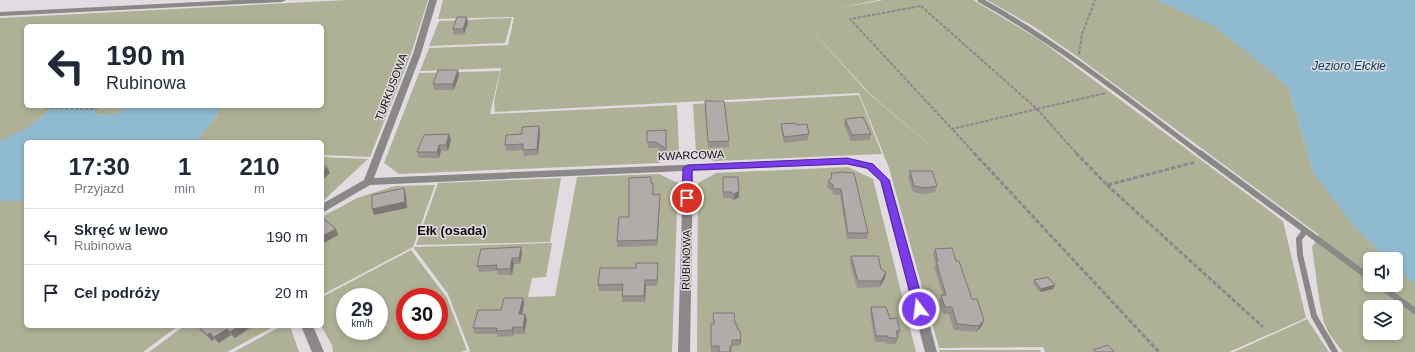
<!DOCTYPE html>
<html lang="pl">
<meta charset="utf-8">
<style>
body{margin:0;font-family:Arial,sans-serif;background:#f6f6f7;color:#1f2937;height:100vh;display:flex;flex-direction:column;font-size:15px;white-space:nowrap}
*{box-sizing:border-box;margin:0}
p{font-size:13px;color:#747a83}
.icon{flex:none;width:22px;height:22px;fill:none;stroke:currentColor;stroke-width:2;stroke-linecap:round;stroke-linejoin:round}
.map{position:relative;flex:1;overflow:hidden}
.drawer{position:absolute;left:24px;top:140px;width:300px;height:188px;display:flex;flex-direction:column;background:#fff;border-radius:6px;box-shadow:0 2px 6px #0003}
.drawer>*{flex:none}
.banner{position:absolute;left:24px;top:24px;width:300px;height:84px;border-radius:6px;box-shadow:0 2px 6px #0003;background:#fff;color:#1f2937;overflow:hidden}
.fabs{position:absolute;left:1363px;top:252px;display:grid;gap:8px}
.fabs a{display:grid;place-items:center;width:40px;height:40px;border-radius:6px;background:#fff;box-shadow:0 2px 6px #0003;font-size:20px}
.speed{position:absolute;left:336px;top:288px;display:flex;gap:8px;font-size:20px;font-weight:700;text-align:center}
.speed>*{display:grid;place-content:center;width:52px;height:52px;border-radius:50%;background:#fff;box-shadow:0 2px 6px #0003;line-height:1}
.speed small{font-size:10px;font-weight:400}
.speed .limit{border:6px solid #d22;background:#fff;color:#111}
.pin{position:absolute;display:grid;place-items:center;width:34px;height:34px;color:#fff;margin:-17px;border:2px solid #fff;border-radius:50%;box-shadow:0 1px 4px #0007}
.me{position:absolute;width:44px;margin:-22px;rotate:345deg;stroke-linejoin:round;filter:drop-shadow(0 0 3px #0008)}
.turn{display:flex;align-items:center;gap:14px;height:84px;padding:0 16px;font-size:18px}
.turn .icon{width:52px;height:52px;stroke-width:2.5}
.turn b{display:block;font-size:28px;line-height:34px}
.eta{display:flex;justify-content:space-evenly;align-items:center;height:68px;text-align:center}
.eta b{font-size:24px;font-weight:800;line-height:28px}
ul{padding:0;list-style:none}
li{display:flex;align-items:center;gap:12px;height:56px;padding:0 16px;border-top:1px solid #e0e1e3}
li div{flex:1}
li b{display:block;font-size:15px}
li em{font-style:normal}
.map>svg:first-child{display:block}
.green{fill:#afb196;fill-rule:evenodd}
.water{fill:#8fbad0}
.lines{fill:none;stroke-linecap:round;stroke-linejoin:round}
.path-far1{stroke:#8c888c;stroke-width:2;stroke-dasharray:3.5 1.5;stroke-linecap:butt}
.path{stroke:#8c888c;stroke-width:3;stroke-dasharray:4.5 2;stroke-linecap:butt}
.service-far1{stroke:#8b8888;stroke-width:5}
.service{stroke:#8b8888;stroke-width:6}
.minor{fill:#8b8888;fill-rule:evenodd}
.wall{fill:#989391}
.shaded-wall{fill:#7c7876}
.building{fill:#b1aba9;stroke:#7c7876}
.route{fill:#7c3aed;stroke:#51269a}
.labels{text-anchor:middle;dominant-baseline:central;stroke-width:3;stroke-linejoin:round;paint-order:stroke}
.street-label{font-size:11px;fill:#0e0c0e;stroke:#e1dce1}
.water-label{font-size:12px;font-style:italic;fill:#044159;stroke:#e1dce1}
.quarter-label{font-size:13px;font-weight:bold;fill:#0e0c0e;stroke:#e1dce1}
</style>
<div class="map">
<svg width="1415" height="352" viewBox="0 0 1415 352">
<rect width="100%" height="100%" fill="#e1dce1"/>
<path class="green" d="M347,0H428L411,54L370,157L322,155V142H195L216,117L220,106H322V26H26V106H52C39,123 20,133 0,141V18Z
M443,0H878L838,8L883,0H973L1040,40L1283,221L1306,318L1229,352H1045L1043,347L939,348L889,168L859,93L495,112L494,102L501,68L420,71L429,48L508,45L514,17L438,19ZM798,15L870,94L957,168L868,93Z
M987,0H1177L1200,10L1288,87L1314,174L1415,264V352H1343L1330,335L1324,323L1319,299L1312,247L1319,235L1075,55L1033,26ZM1370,259H1396V285H1370ZM1370,307H1396V333H1370Z
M512,18L505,43L429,46L439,21Z
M500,71L490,114L677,105L679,152L668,158H660V163L399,174L384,163L419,73Z
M859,95L882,154L714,161L696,152L693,104Z
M95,106H127C119,114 104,119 94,112Z
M322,157L368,159L322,202Z
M848,167L873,179L916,352H697L698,183L716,173Z
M659,174L678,183L672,352H468L470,351L448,294L413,247L322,295V217L357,198L395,186L435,185L413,247L552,243L546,277L532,278L528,297L555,296L577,177Z
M561,178L550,242L416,245L438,183Z
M0,201H26V326H178L143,352H0Z
M411,250L447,298L467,350L461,352H333L332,345L321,326H322V297ZM345,297H379V331H345ZM405,297H439V331H405Z
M1307,319L1329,352H1234Z
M184,326H275L227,352H149Z
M281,326H290L299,352H234Z
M939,350H1040L1041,352H940Z"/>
<path class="water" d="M1156,0H1415V284L1396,268V259H1386L1351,222L1314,174L1288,87L1249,54L1215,27Z
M52,106H95L94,112C104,119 119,114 127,106H220L216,117L195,142H26V201H0V141C19,133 39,123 52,106Z"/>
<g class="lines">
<path class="path-far1" d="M921,6L1037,109L952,129L850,19Z
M1079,54L1082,34L1095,0
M45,108L97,109
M1037,109L1077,154
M1037,109L1106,93
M953,130L975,154"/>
<path class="path" d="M974,153L1159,352
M1076,153L1107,185L1196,162
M1107,185L1263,327"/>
<path class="service-far1" d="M980,0C1059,44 1129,100 1201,154"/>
<path class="service" d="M1200,153L1370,278
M1305,231L1299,239L1300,255L1314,316L1335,352
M1379,285L1415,311"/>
<path class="minor" d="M237,0H286L282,2L0,16V12Z
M429,0H437L421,54L374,178L847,158L873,164L890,180L937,352H925L880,181L867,169L847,164L693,171L690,352H678L683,171L370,185L322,213V204L364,180L413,54Z
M301,326H313L324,352H312Z"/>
</g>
<path class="wall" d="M468,23L464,34L454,35L453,29Z
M458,70L459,75L454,90H434L433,84Z
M705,101L729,141V147L708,148Z
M845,119L871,134L870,140L851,141L844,125Z
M781,124L796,125L809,134L808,140L784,143L781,130Z
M666,130V155L657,148H648L647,142Z
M540,132L538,155L524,156L523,150L506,151L505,145Z
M451,140L448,151H441L439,158H419L417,152Z
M910,171L937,186L935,192L923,194L913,192L908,177Z
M831,173L868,233L867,239H847L840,195H833L832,191L827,187L828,181L831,179Z
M723,177L739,197L734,200L730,198H723Z
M651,183L654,189V195L660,201L657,246L617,247V241L629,217Z
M521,247L522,253L520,264H514L512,275H498L497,271L479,272L477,266Z
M935,249L956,261L972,299L984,320L982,326L976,332L954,330L949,314H943L939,301L941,295H943L934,267L936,264L933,255Z
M851,256L881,269L886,272L885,278L880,287L857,288L850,263Z
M658,269L657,286H646L645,302H622V291H599L598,285Z
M1034,280L1055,285L1053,289L1040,292L1033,283Z
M523,298L524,304L522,314H525L527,320L524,334H514V336L498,337L497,334H475L473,328L501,310Z
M871,307L890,319L900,331L896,344H888L886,342H875L870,313Z
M711,324H735L741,342L739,346H732V352H711Z
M197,326H250L251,327L235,338L231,335L219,343L214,339L212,341L200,330Z"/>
<path class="shaded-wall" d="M467,17L468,23L464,34L463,29Z
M458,70L459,75L454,90L453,84Z
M539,126L540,132L538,155L537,149Z
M449,134L451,140L448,151L446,145Z
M439,145L441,151L439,158L437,152Z
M327,167L330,173L322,180V171Z
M404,188L406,195L407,208L374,215L372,209Z
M739,191V197L734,200V194Z
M660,194V201L657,246V240Z
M336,229L338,235L322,244V236Z
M521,247L522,253L520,264L519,258Z
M512,258L514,264L512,275L510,269Z
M658,263V269L657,286V280Z
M886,272L885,278L880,287L881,281Z
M645,280L646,286L645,302L644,296Z
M1055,285L1053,289L1040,292L1041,289Z
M523,298L524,304L521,320L519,314Z
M525,314L527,320L524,334L523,327Z
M984,320L982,326L976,332L979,326Z
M239,326H250L251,327L235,338L230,332Z
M513,327L514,334V336L512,330Z
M227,329L231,335L219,343L214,337Z
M210,333L214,339L212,341L207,335Z
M741,336V342L739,346L740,340Z"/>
<path class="building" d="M457,17H467L463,29H453Z
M438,70H458L453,84H433Z
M705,101H724L729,141L708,142Z
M863,117L871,134L852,135L845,119Z
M795,123L796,125L807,124L809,134L784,137L781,124Z
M539,126L537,149L523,150V144L505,145L506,135L522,134V127Z
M666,130V149L656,142H647V131Z
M449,134L446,145H439L437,152H417L424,135Z
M322,165L327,167L322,171Z
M910,171H932L937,186L925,188L914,186Z
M840,172L854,173L868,233H848L841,189H834L833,185L828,181L832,178L831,173H837Z
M651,177V183H653V195L660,194L657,240L617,241L619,217H629V178Z
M723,177H738L739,191L734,194L730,192H723Z
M404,188L405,202L372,209V195Z
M324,219L336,229L322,236V220Z
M521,247L519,258H512L510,269H496L497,265L477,266L481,249Z
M952,248L956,261H959L972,299H977L984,320L979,326L957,324L952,307H945L941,295H946L936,261H938L935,249Z
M851,256H878L881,269L886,272L881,281H858Z
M636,263H658L657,280H645L644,296H622L623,284L598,285L600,268H636Z
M1048,277L1055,285L1041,289L1034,280Z
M504,298H523L519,314H525L523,327H513L512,330L496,331L497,328H473L478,310H501Z
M871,307H886L890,319L897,318L900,331H896L898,338H890L887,336H876Z
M713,313H734L735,324H737V329H739L741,336L740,340H732V346H730V352H719V346H711V324H714Z
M198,326H239L230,332L227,329L214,337L210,333L207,335Z
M1108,345L1114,352H1095L1093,350Z"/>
<path class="route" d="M847,158L873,164L889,180L925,309L923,312L919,313L915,312L914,309L881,181L867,168L847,164L692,170V198L687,201L682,198L683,168L688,165Z"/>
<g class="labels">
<g class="street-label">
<text transform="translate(391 87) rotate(-69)">TURKUSOWA</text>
<text transform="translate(691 155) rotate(-2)">KWARCOWA</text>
<text transform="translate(686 260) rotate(-89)">RUBINOWA</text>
</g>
<g class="water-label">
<text x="1349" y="66">Jezioro Ełckie</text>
</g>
<g class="quarter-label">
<text x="452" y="230">Ełk (osada)</text>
</g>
</g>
</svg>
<div class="fabs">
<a><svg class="icon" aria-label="sound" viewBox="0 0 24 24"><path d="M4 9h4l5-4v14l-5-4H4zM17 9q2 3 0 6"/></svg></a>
<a><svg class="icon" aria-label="layers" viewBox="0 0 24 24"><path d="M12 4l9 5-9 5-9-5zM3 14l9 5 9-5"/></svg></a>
</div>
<div class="speed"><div>29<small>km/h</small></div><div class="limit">30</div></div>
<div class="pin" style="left:687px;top:198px;background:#d93025"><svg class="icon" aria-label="arrive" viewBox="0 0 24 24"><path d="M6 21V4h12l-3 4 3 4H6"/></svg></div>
<svg class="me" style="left:919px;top:309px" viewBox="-20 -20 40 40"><circle r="17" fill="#7c3aed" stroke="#fff" stroke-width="3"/><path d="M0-11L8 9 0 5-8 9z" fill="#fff"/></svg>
<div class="banner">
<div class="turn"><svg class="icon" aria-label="left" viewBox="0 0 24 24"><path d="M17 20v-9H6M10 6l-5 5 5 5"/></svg><div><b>190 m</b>Rubinowa</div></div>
</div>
<section class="drawer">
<div class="eta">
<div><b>17:30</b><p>Przyjazd</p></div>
<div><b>1</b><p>min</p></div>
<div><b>210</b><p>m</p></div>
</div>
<ul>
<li><svg class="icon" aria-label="left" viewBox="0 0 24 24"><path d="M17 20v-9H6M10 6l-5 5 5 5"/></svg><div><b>Skręć w lewo</b><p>Rubinowa</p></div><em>190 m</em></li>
<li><svg class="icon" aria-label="arrive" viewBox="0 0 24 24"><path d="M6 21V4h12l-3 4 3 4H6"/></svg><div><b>Cel podróży</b></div><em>20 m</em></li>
</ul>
</section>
</div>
